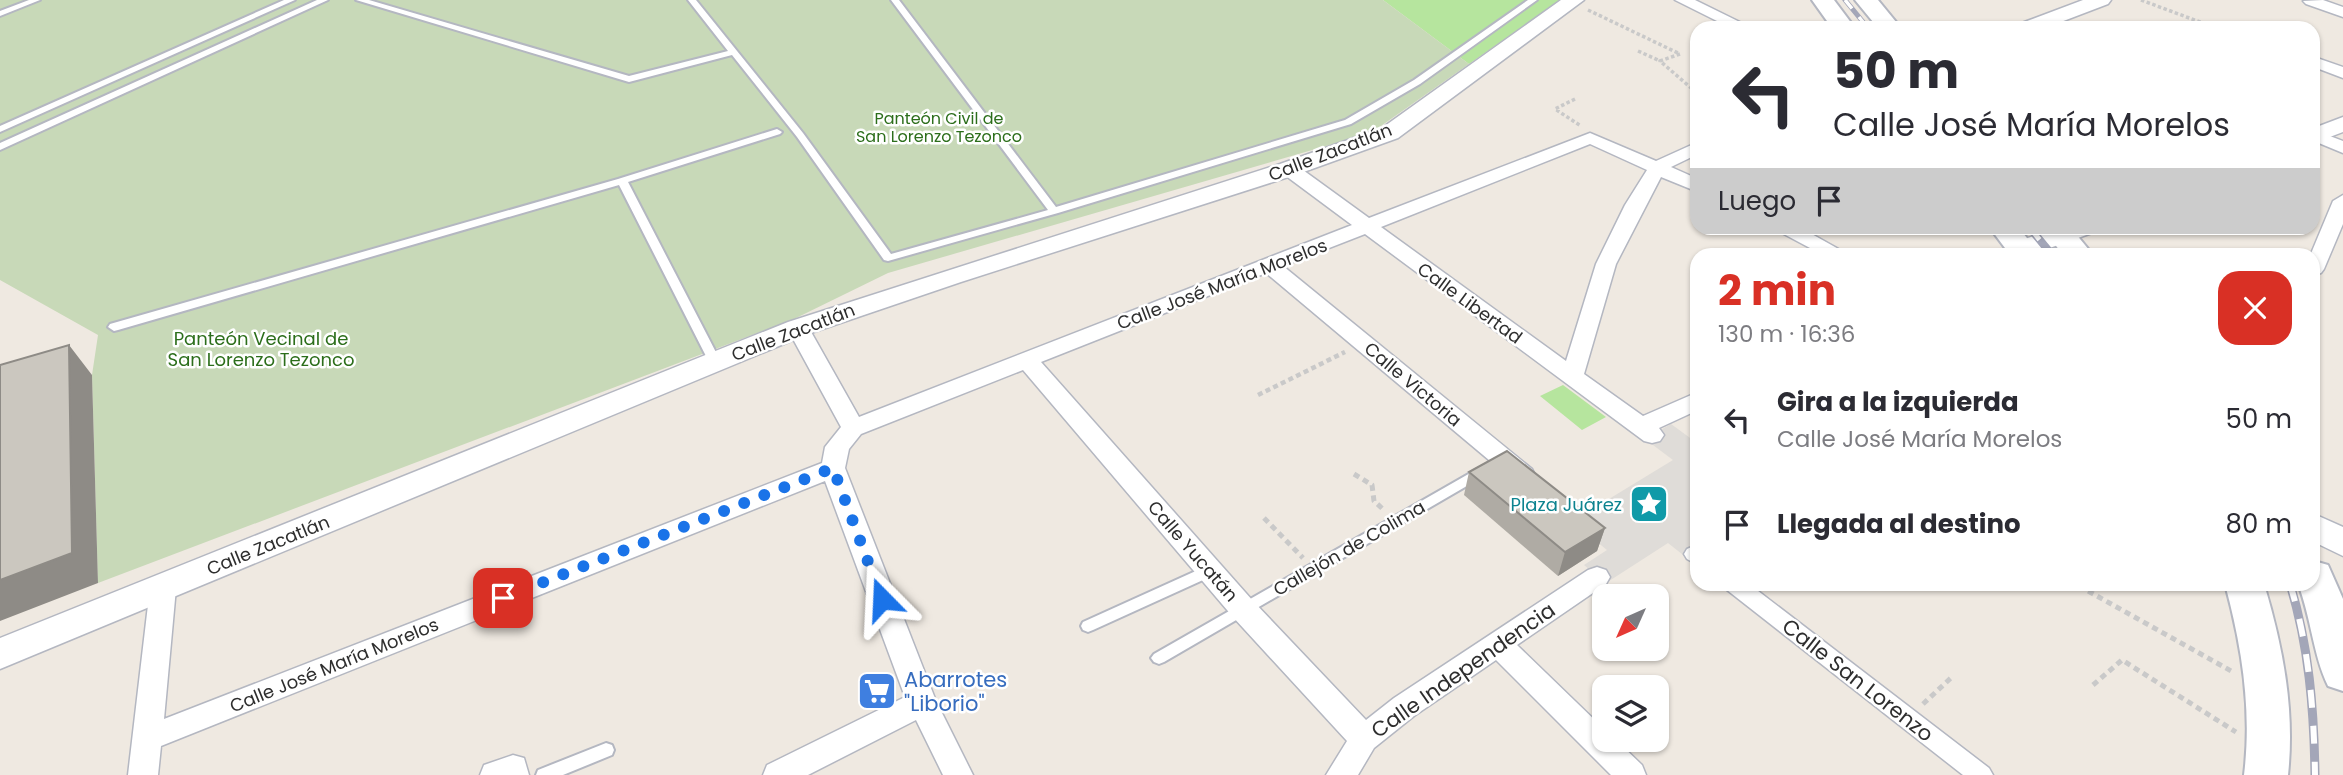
<!DOCTYPE html>
<html lang="es">
<meta charset="utf-8">
<style>
body{margin:0;font-family:Poppins,sans-serif;background:#f7f7f7;color:#2b2b33;height:100vh;display:flex;flex-direction:column;font-size:26px;white-space:nowrap}
*{box-sizing:border-box;margin:0}
p{font-size:23px;color:#7c7c81}
.icon{flex:none;width:38px;height:38px;fill:none;stroke:currentColor;stroke-width:2;stroke-linecap:round;stroke-linejoin:round}
.map{position:relative;flex:1;overflow:hidden}
.drawer{position:absolute;left:1690px;top:248px;width:630px;height:343px;display:flex;flex-direction:column;background:#fff;border-radius:21px;box-shadow:0 2px 5px #0004}
.drawer>*{flex:none}
.hud{position:absolute;left:1690px;top:21px;width:630px;height:214px;border-radius:21px;box-shadow:0 2px 5px #0004;background:#fff;color:#2b2b33;overflow:hidden}
.needle{width:46px;rotate:225deg}
.fabs{position:absolute;left:1592px;top:584px;display:grid;gap:14px}
.fabs a{display:grid;place-items:center;width:77px;height:77px;border-radius:14px;background:#fff;box-shadow:0 2px 5px #0004;font-size:35px}
.pin{position:absolute;display:grid;place-items:center;width:60px;height:60px;color:#fff;margin:-30px;border-radius:14px;box-shadow:0 4px 10px #0006}
.me{position:absolute;width:77px;margin:-38px;rotate:339deg;stroke-linejoin:round;filter:drop-shadow(0 0 5px #0008)}
.turn{display:flex;align-items:center;gap:24px;height:147px;padding:0 28px;font-size:32px}
.turn .icon{width:91px;height:91px;stroke-width:2.5}
.turn b{display:block;font-size:49px;line-height:60px}
.then{display:flex;align-items:center;height:66px;padding:0 28px;background:#0003;gap:14px;font-size:26px}
.round{display:grid;place-items:center;flex:none;width:74px;height:74px;border-radius:21px;background:#f7f7f7}
.headline{display:flex;align-items:center;justify-content:space-between;height:119px;padding:0 28px}
h1{font-size:42px;font-weight:700;line-height:52px;color:#d93025}
ul{padding:0;list-style:none}
li{display:flex;align-items:center;gap:21px;height:105px;padding:0 28px}
li div{flex:1}
li b{display:block;font-size:26px}
li em{font-style:normal}
.map>svg:first-child{display:block}
.green{fill:#b6e59e}
.cemetery{fill:#c8d9b8}
.plaza{fill:#dfdcd8}
.lines{fill:none;stroke-linecap:round;stroke-linejoin:round}
.service-casing{stroke:#b4b7c1;stroke-width:4}
.pedestrian-casing{stroke:#b4b7c1;stroke-width:3}
.minor-casing{stroke:#b4b7c1;stroke-width:3}
.tertiary-casing{stroke:#b4b7c1;stroke-width:3}
.secondary-casing{stroke:#b4b7c1;stroke-width:4}
.path-far2{stroke:#c9c9c9;stroke-width:3.5;stroke-dasharray:3.5 2.5;stroke-linecap:butt}
.path-far1{stroke:#c9c9c9;stroke-width:4.5;stroke-dasharray:5 3.5;stroke-linecap:butt}
.path{stroke:#c9c9c9;stroke-width:5;stroke-dasharray:6 4.5;stroke-linecap:butt}
.service{fill:#fff;fill-rule:evenodd}
.pedestrian{fill:#fff;fill-rule:evenodd}
.minor{fill:#fff;fill-rule:evenodd}
.tertiary{fill:#fff;fill-rule:evenodd}
.secondary{fill:#fff;fill-rule:evenodd}
.rail-far2-casing{stroke:#a3a6b8;stroke-width:5}
.rail-far1-casing{stroke:#a3a6b8;stroke-width:8}
.rail-casing{stroke:#a3a6b8;stroke-width:9}
.rail-far2{stroke:#fff;stroke-width:3.5;stroke-dasharray:11;stroke-linecap:butt}
.rail-far1{stroke:#fff;stroke-width:5;stroke-dasharray:15;stroke-linecap:butt}
.rail{stroke:#fff;stroke-width:6;stroke-dasharray:18;stroke-linecap:butt}
.wall{fill:#afaba4}
.shaded-wall{fill:#8e8b86}
.building{fill:#cbc7bf;stroke:#8e8b86;stroke-width:2}
.route{stroke:#1a73e8;stroke-width:12;stroke-dasharray:0 21.6}
.labels{text-anchor:middle;dominant-baseline:central;stroke-width:5;stroke-linejoin:round;paint-order:stroke}
.far-park-label{font-size:16px;fill:#2c6e1b;stroke:#fff}
.street-label{font-size:18px;fill:#2e2e2e;stroke:#fff}
.park-label{font-size:18px;fill:#2c6e1b;stroke:#fff}
.culture-label{font-size:18px;fill:#0d838f;stroke:#fff;text-anchor:end}
.near-street-label{font-size:21px;fill:#2e2e2e;stroke:#fff}
.near-shop-label{font-size:21px;fill:#366cbe;stroke:#fff;text-anchor:start}
</style>
<div class="map">
<svg width="2343" height="775" viewBox="0 0 2343 775">
<rect width="100%" height="100%" fill="#efe9e1"/>
<path class="green" d="M1383,0H1561L1469,64Z
M1563,385L1606,417L1582,430L1540,396Z"/>
<path class="cemetery" d="M0,0H1383L1469,64L1371,133L888,273L792,320L98,583L92,375L98,335L0,280Z"/>
<path class="plaza" d="M1671,424L1697,443V551L1687,558L1668,543L1606,583L1584,565L1607,550L1552,505L1581,516L1673,460L1645,439Z"/>
<g class="lines">
<g class="service-casing">
<path id="service" d="M29,0H40L0,16V11Z
M284,0H295L0,132V126Z
M317,0H328L0,150V143Z
M356,0H369L629,76L728,51L688,0H696L803,133L891,254L1048,210L891,0H899L1056,207L1345,120L1414,80L1528,0H1537L1420,84L1351,124L1058,213L888,261L884,260L797,137L732,55L629,82Z
M777,129L782,132L780,134L628,182L721,362L719,365L715,366L709,362L619,185L118,330L114,331L108,327L110,324L618,179Z
M1479,468L1484,470L1486,473L1484,476L1164,662L1159,664L1154,662L1151,658L1154,654Z
M1209,565L1214,567L1216,571L1214,575L1093,630L1088,632L1083,630L1081,626L1083,622Z
M606,743L612,745L614,750L612,755L563,775H536L538,770Z"/>
</g>
<g class="pedestrian-casing">
<path id="pedestrian" d="M1694,546L1698,547V565L1687,559L1684,554L1687,549Z
M1724,584H1749L1989,768L1993,775H1963L1727,590Z"/>
</g>
<g class="minor-casing">
<path id="minor" d="M1675,0H1695L1752,28H1731Z
M2323,0L2343,7V17L2306,4L2303,1Z
M2314,57L2343,67V78L2314,67Z
M2314,130L2343,141V153L2314,141Z
M1590,133L1656,161L1698,142V154L1671,167L1698,179V192L1661,177L1616,264L1584,374L1643,416L1698,392V410L1659,428L1664,435L1660,441L1652,443L1644,441L1365,234L1283,266L1532,469L1535,475L1532,481L1523,484L1514,481L1266,273L1041,362L1253,601L1366,720L1394,698L1588,570L1597,567L1606,570L1610,577L1606,584L1517,645L1605,730V740H1616L1642,765L1646,775H1611L1496,660L1414,716L1374,748L1358,775H1326L1347,741L1233,617L1023,370L861,434L849,449L845,468L936,701L973,775H943L916,720L808,775H763L767,765L905,697L825,481L161,746L158,775H128L150,588L154,581L163,578L172,581L176,588L164,719L822,463L825,447L841,427L787,328L790,323H806L859,417L1352,225L1282,173L1280,169L1282,165H1296L1369,218ZM1590,144L1647,170L1625,205L1596,264L1566,361L1381,227Z
M2343,195V224L2324,269L2321,273L2314,275V256H2310L2333,201Z
M1777,228H1801L1851,256H1825L1780,232Z
M513,755L524,758L529,775H480L484,765Z"/>
</g>
<g class="tertiary-casing">
<path id="tertiary" d="M1561,0H1584L1398,138L1298,174L961,282L808,334L0,669V638L788,322L1280,164L1382,128Z
M2083,0H2111L2108,4L2045,28H2016L2019,24Z
M2343,117V132L2314,143V128Z
M2059,228H2096L2092,233L2030,255H2012L2008,249L2012,243Z
M2314,514L2343,527V556L2314,542Z"/>
</g>
<g class="secondary-casing">
<path id="secondary" d="M1812,0H1834L1855,28H1832Z
M1855,0H1878L1901,28H1878Z
M1990,228H2019L2041,256H2011Z
M2042,228H2071L2094,256H2064Z
M2314,561L2328,565L2343,599V691L2328,686C2313,655 2311,617 2298,584H2314Z
M2225,584H2264C2283,647 2295,710 2288,775H2244C2252,710 2242,647 2225,584Z"/>
</g>
<path class="path-far2" d="M2141,0L2216,28
M1588,10L1680,54L1660,61L1698,94
M1638,51L1660,61
M1575,99L1555,109L1581,126"/>
<path class="path-far1" d="M1258,395L1345,352"/>
<path class="path" d="M1354,474L1372,485L1374,501L1385,511
M1264,518L1303,558
M2079,586L2233,672
M2093,685L2122,660L2236,732
M1923,704L1953,676"/>
<use href="#service" class="service"/>
<use href="#pedestrian" class="pedestrian"/>
<use href="#minor" class="minor"/>
<use href="#tertiary" class="tertiary"/>
<use href="#secondary" class="secondary"/>
<g class="rail-far2-casing">
<path id="rail-far2" d="M1845,0L1868,28"/>
</g>
<g class="rail-far1-casing">
<path id="rail-far1" d="M2030,228L2053,256"/>
</g>
<g class="rail-casing">
<path id="rail" d="M2290,584C2309,646 2314,710 2315,775"/>
</g>
<use href="#rail-far2" class="rail-far2"/>
<use href="#rail-far1" class="rail-far1"/>
<use href="#rail" class="rail"/>
</g>
<path class="wall" d="M1469,472L1605,528L1597,551L1558,576L1464,495Z"/>
<path class="shaded-wall" d="M69,345L92,375L98,583L0,621V580Z
M1605,528L1597,551L1558,576L1565,552Z"/>
<path class="building" d="M69,345L72,553L0,580V365Z
M1507,451L1605,528L1565,552L1469,472Z"/>
<g class="lines">
<path class="route" d="M503,598L833,468L882,599"/>
</g>
<defs>
<g id="sight-square" transform="scale(2.0125)"><rect x="-9" y="-9" width="18" height="18" rx="4" fill="#0f9aa8" stroke="#fff"/><path d="M0-6L1.8-2.2L6-1.7L2.9 1.2L3.7 5.4L0 3.3L-3.7 5.4L-2.9 1.2L-6-1.7L-1.8-2.2Z" fill="#fff"/></g>
<g id="supermarket-square" transform="scale(2.0125)"><rect x="-9" y="-9" width="18" height="18" rx="4" fill="#3f7fe0" stroke="#fff"/><path d="M-6-5.5h2.5l.6 2H6L4.5 2H-2.5L-4.4-4H-6ZM-1.5 3.2a1.3 1.3 0 1 0 .1 0ZM3 3.2a1.3 1.3 0 1 0 .1 0Z" fill="#fff"/></g>
</defs>
<g fill-rule="evenodd">
<use href="#sight-square" x="1649" y="504"/>
<use href="#supermarket-square" x="877" y="691"/>
</g>
<g class="labels">
<g class="far-park-label">
<text x="939" y="118">Panteón Civil de<tspan x="939" dy="18">San Lorenzo Tezonco</tspan></text>
</g>
<g class="street-label">
<text transform="translate(1330 152) rotate(-21)">Calle Zacatlán</text>
<text transform="translate(1222 284) rotate(-21)">Calle José María Morelos</text>
<text transform="translate(1470 303) rotate(36)">Calle Libertad</text>
<text transform="translate(793 332) rotate(-21)">Calle Zacatlán</text>
<text transform="translate(1413 384) rotate(40)">Calle Victoria</text>
<text transform="translate(268 545) rotate(-22)">Calle Zacatlán</text>
<text transform="translate(1349 548) rotate(-30)">Callejón de Colima</text>
<text transform="translate(1193 551) rotate(49)">Calle Yucatán</text>
<text transform="translate(334 665) rotate(-22)">Calle José María Morelos</text>
</g>
<g class="park-label">
<text x="261" y="338">Panteón Vecinal de<tspan x="261" dy="21">San Lorenzo Tezonco</tspan></text>
</g>
<g class="culture-label">
<text x="1622" y="504">Plaza Juárez</text>
</g>
<g class="near-street-label">
<text transform="translate(1463 670) rotate(-35)">Calle Independencia</text>
<text transform="translate(1858 680) rotate(38)">Calle San Lorenzo</text>
</g>
<g class="near-shop-label">
<text x="904" y="679">Abarrotes<tspan x="904" dy="24">"Liborio"</tspan></text>
</g>
</g>
</svg>
<div class="fabs">
<a><svg class="needle" viewBox="-14 -14 28 28"><path d="M0-13l5 13h-10z" fill="#e53935"/><path d="M0 13l5-13h-10z" fill="#7c7c81"/></svg></a>
<a><svg class="icon" aria-label="layers" viewBox="0 0 24 24"><path d="M12 4l9 5-9 5-9-5zM3 14l9 5 9-5"/></svg></a>
</div>
<div class="pin" style="left:503px;top:598px;background:#d93025"><svg class="icon" aria-label="arrive" viewBox="0 0 24 24"><path d="M6 21V4h12l-3 4 3 4H6"/></svg></div>
<svg class="me" style="left:882px;top:599px" viewBox="-20 -20 40 40"><path d="M0-17L14 15 0 8-14 15z" fill="#1a73e8" stroke="#fff" stroke-width="4"/></svg>
<div class="hud">
<div class="turn"><svg class="icon" aria-label="left" viewBox="0 0 24 24"><path d="M17 20v-9H6M10 6l-5 5 5 5"/></svg><div><b>50 m</b>Calle José María Morelos</div></div>
<div class="then">Luego<svg class="icon" aria-label="arrive" viewBox="0 0 24 24"><path d="M6 21V4h12l-3 4 3 4H6"/></svg></div>
</div>
<section class="drawer">
<div class="headline"><div><h1>2 min</h1><p>130 m · 16:36</p></div><a class="round" style="background:#d93025;color:#fff"><svg class="icon" aria-label="close" viewBox="0 0 24 24"><path d="M6 6l12 12M18 6L6 18"/></svg></a></div>
<ul>
<li><svg class="icon" aria-label="left" viewBox="0 0 24 24"><path d="M17 20v-9H6M10 6l-5 5 5 5"/></svg><div><b>Gira a la izquierda</b><p>Calle José María Morelos</p></div><em>50 m</em></li>
<li><svg class="icon" aria-label="arrive" viewBox="0 0 24 24"><path d="M6 21V4h12l-3 4 3 4H6"/></svg><div><b>Llegada al destino</b></div><em>80 m</em></li>
</ul>
</section>
</div>
